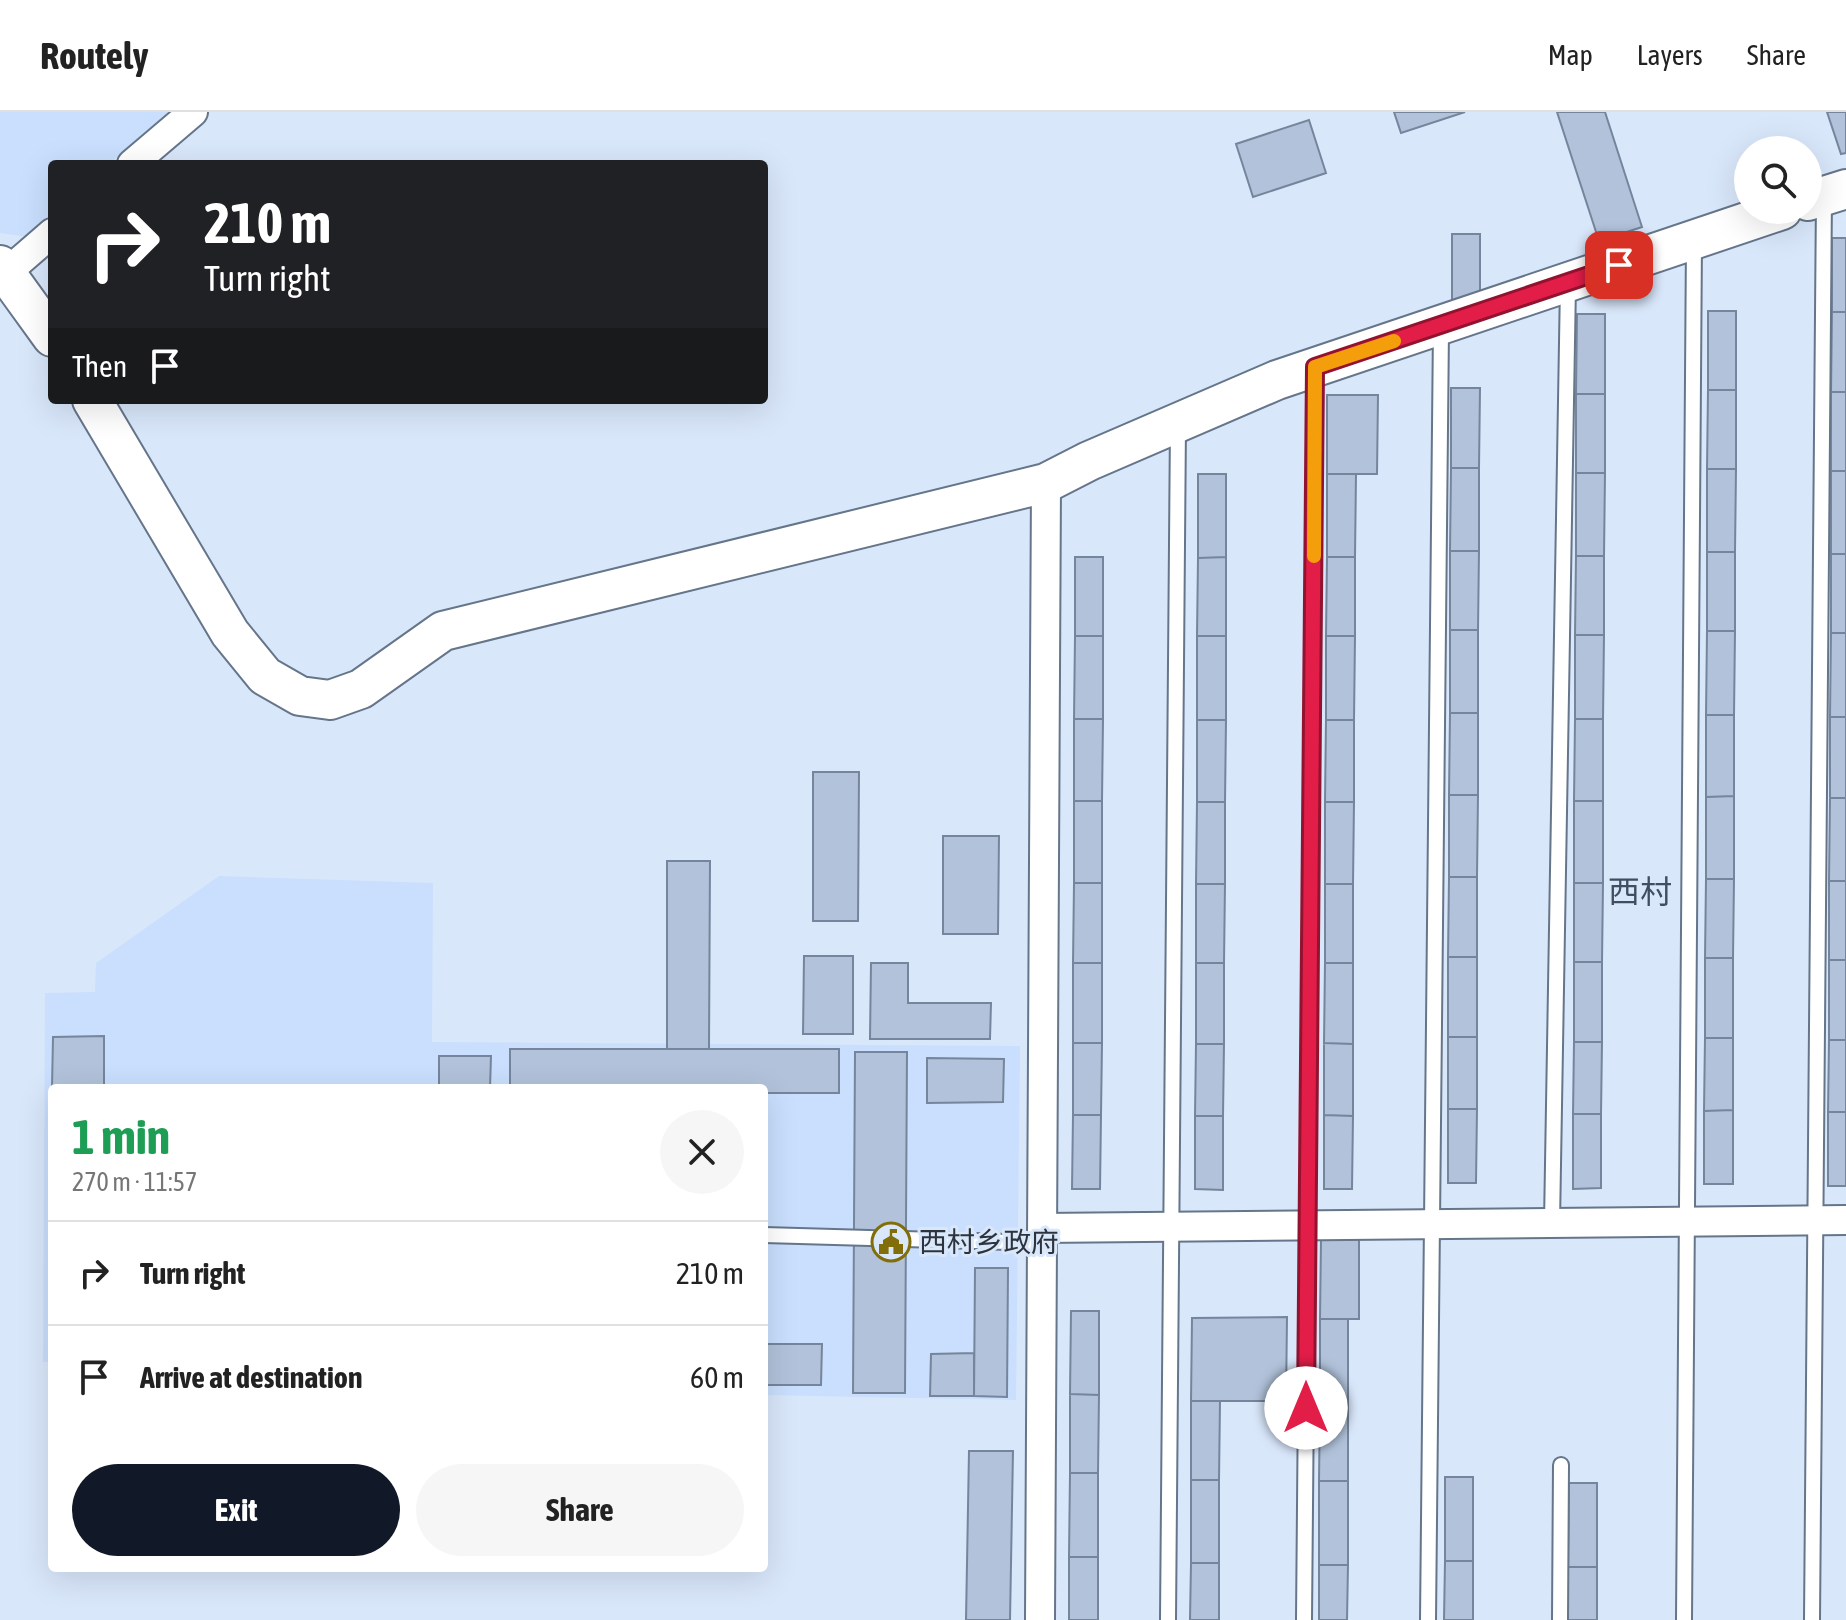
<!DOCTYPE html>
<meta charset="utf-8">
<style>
body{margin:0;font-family:"Asap Condensed","Noto Sans SC",sans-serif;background:#f6f6f6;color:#222;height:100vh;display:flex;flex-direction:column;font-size:30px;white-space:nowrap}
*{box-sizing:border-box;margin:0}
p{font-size:26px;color:#767676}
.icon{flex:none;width:44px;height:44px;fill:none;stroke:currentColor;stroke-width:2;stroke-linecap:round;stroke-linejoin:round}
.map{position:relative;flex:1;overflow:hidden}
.sheet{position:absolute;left:48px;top:972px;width:720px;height:488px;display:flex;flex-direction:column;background:#fff;border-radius:8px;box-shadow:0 8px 32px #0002}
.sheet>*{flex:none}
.hud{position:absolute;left:48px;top:48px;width:720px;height:244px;border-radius:8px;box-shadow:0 8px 32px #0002;background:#202124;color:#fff;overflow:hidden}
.buttons{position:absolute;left:1734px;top:24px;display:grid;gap:16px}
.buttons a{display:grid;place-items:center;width:88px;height:88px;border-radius:50%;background:#fff;box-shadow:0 8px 32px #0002;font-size:40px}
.pin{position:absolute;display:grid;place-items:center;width:68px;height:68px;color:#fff;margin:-34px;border-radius:16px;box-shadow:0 4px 12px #0006}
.me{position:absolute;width:88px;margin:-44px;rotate:0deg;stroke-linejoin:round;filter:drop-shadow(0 0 6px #0008)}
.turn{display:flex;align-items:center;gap:28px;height:168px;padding:0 24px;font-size:36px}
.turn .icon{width:104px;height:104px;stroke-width:2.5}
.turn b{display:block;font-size:56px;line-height:68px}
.then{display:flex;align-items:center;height:76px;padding:0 24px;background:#0003;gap:16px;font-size:30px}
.round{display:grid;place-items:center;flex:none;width:84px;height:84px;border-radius:42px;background:#f6f6f6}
.head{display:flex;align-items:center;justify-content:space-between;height:136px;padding:0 24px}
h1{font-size:48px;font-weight:700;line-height:60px;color:#1e9e55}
.button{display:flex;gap:16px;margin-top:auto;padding:16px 24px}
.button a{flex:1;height:92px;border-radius:48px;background:#111827;color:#fff;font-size:32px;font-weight:700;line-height:92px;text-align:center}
.button a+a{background:#f6f6f6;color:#222}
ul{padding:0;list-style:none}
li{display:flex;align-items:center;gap:24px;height:104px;padding:0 24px;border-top:2px solid #e0e0e0}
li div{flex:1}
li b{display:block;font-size:30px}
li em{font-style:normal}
header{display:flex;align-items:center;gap:48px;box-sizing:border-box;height:112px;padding:0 40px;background:#fff;border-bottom:2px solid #e0e0e0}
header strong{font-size:38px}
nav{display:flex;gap:44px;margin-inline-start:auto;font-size:28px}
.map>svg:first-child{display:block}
.built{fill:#c9dffd}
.building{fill:#b1c2da;stroke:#75859b;stroke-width:2}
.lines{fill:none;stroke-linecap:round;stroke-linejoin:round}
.lane-casing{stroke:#65758a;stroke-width:18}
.street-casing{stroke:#65758a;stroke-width:32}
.secondary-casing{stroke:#65758a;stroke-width:42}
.lane{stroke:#fff;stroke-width:14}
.street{stroke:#fff;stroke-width:28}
.secondary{stroke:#fff;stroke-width:38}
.route-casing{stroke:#92132f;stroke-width:20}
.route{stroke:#e11d48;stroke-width:14}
.slow{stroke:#f59e0b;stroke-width:14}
.labels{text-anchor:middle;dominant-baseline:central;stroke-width:6;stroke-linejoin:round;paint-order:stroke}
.poi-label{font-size:28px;fill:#2c333c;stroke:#d9e7fb;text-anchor:start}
.quarter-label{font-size:32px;fill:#404e62;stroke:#d9e7fb}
</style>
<header>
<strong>Routely</strong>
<nav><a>Map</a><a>Layers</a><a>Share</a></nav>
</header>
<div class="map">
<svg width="1846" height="1508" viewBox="0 0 1846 1508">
<rect width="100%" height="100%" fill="#d9e7fb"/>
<path class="built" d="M0,0H168L109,52H52V103L27,125L0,121Z
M219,764L433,771L432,930L1020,934L1016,1288L764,1283V976H52V1250H43L45,881L95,880L96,851Z"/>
<path class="building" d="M1394,0H1465L1401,21Z
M1557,0H1605L1642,115L1599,129Z
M1827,0H1846V41L1841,42Z
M1309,8L1326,61L1253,85L1236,32Z
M1452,122H1480V197H1452Z
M1832,126H1846V200H1832Z
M1708,199H1736V278H1708Z
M1832,200H1846V280H1831Z
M1577,202H1605V282H1576Z
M1451,276H1480L1479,356H1451Z
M1708,278H1736V357H1707Z
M1831,280H1846V359H1831Z
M1576,282H1605V361H1576Z
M1327,283H1378L1377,362H1327Z
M1451,356H1479V439H1450Z
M1707,357H1736L1735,440H1707Z
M1831,359H1846V442H1831Z
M1576,361H1605L1604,444H1576Z
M1198,362H1226V445L1198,446Z
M1327,362H1356L1355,445H1327Z
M1450,439H1479L1478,518H1450Z
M1707,440H1735V519H1707Z
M1831,442H1846V521H1831Z
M1576,444H1604V523H1575Z
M1075,445H1103V524H1075Z
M1226,445V524H1197L1198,446Z
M1327,445H1355V524H1326Z
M1450,518H1478V601H1450Z
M1707,519H1735L1734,603H1706Z
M1831,521H1846V605H1830Z
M1575,523H1604L1603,607H1575Z
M1075,524H1103V607H1074Z
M1197,524H1226V608H1197Z
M1326,524H1355L1354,608H1326Z
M1450,601H1478V683H1449Z
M1706,603H1734V684L1706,685Z
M1830,605H1846V686H1830Z
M1074,607H1103L1102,689H1074Z
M1575,607H1603V689H1574Z
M1197,608H1226L1225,690H1197Z
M1326,608H1354V690H1325Z
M813,660H859L858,809H813Z
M1449,683H1478L1477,765H1449Z
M1734,684V767H1706V685Z
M1830,686H1846V769H1829Z
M1074,689H1102V771H1074Z
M1574,689H1603V771H1574Z
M1197,690H1225V772H1196Z
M1325,690H1354L1353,772H1325Z
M943,724H999L998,822H943Z
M667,749H710L709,937H667Z
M1449,765H1477V845H1448Z
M1706,767H1734L1733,846H1705Z
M1829,769H1846V848H1829Z
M1074,771H1102V851H1073Z
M1574,771H1603L1602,850H1574Z
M1196,772H1225L1224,851H1196Z
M1325,772H1353V851H1325Z
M804,844H853V922H803Z
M1448,845H1477V925H1448Z
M1705,846H1733V926H1705Z
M1829,848H1846V928H1829Z
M1574,850H1602V930H1574Z
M871,851H908V891H991L990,927H870Z
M1073,851H1102V931H1073Z
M1196,851H1224V932H1196Z
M1325,851H1353V932L1324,931Z
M104,924V976H52L53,925Z
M1448,925H1477V997H1448Z
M1705,926H1733V998L1704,999Z
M1829,928H1846V1000H1828Z
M1574,930H1602L1601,1002H1573Z
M1073,931H1102L1101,1003H1073Z
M1324,931L1353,932V1004L1324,1003Z
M1196,932H1224L1223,1004H1195Z
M510,937H839V981H764V976H510Z
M855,940H907L905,1281H853Z
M439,944H491L490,976H439Z
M927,946L1004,947L1003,990L927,991Z
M1448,997H1477L1476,1071H1448Z
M1733,998V1072H1704V999Z
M1828,1000H1846V1074H1828Z
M1573,1002H1601V1076L1573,1077Z
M1073,1003H1101L1100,1077H1072Z
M1324,1003L1353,1004L1352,1077H1324Z
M1195,1004H1223V1078L1195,1077Z
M52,1037V1243H51Z
M1321,1127H1359V1207H1320Z
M975,1156H1008L1007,1285L974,1284Z
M1071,1199H1099V1283L1070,1282Z
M1287,1205L1286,1289H1191L1192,1206Z
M1320,1207H1348V1290H1320Z
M764,1232H822L821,1273H764Z
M974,1241V1284H930L931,1242Z
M1070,1282L1099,1283L1098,1361H1070Z
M1191,1289H1220L1219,1368H1191Z
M1320,1290H1348V1369H1319Z
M969,1339H1013L1010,1508H966Z
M1070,1361H1098V1445H1069Z
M1445,1365H1473V1449H1445Z
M1191,1368H1219V1451H1191Z
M1319,1369H1348V1453H1319Z
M1569,1371H1597V1455H1568Z
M1069,1445H1098V1508H1069Z
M1445,1449H1473V1508H1444Z
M1191,1451H1219V1508H1190Z
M1319,1453H1348L1347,1508H1319Z
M1568,1455H1597V1508H1568Z"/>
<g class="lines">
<g class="lane-casing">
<path id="lane" d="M1552,1111L1568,172
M764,1123L1042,1131
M1168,1508L1178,312
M1304,1508L1315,256
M1428,1508L1441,216
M1560,1508L1561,1353
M1684,1508L1694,128
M1812,1508L1824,84"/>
</g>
<g class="street-casing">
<path id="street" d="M132,52L193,0
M6,161L52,121
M1042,1116L1846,1108
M1040,1508L1046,371"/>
</g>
<g class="secondary-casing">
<path id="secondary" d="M1808,89L1846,77
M0,153L52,225
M92,288L230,521L265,564L300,584L330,588L361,577L443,519L1046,371L1089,349L1277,268L1782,98"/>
</g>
<use href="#lane" class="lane"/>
<use href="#street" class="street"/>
<use href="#secondary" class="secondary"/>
</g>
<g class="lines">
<g class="route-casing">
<path id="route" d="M1306,1296L1315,255L1619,153"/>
</g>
<use href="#route" class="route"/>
<path class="slow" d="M1314,444L1315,255L1394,229"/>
</g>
<defs>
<g id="civic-ring" transform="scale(2)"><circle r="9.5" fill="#d9e7fb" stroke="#816d0a" stroke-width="1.5"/><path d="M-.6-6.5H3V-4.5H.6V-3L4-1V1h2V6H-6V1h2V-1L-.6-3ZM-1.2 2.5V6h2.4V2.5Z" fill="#816d0a"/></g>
</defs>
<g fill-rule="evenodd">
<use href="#civic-ring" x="891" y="1130"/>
</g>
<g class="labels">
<g class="poi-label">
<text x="919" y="1130">西村乡政府</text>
</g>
<g class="quarter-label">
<text x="1640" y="779">西村</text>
</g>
</g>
</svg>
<div class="buttons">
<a><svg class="icon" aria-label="search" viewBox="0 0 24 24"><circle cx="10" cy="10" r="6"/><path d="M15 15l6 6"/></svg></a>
</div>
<div class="pin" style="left:1619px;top:153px;background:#d93025"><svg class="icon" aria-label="arrive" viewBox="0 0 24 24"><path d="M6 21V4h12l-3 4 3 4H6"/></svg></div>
<svg class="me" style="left:1306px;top:1296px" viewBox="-20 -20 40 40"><circle r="19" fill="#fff"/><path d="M0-13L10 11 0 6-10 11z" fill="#e11d48"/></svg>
<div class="hud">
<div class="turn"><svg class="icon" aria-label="right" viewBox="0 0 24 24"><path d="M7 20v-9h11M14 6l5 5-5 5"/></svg><div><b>210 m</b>Turn right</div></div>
<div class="then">Then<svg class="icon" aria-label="arrive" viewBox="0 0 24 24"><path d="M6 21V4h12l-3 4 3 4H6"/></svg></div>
</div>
<section class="sheet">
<div class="head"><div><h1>1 min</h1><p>270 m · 11:57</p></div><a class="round"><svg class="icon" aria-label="close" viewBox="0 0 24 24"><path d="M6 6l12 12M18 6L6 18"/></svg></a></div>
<ul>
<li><svg class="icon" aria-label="right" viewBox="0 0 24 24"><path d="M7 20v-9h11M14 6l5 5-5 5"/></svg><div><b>Turn right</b></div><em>210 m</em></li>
<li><svg class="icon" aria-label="arrive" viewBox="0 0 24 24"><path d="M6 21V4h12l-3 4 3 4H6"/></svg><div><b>Arrive at destination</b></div><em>60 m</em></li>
</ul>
<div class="button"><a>Exit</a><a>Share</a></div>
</section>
</div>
